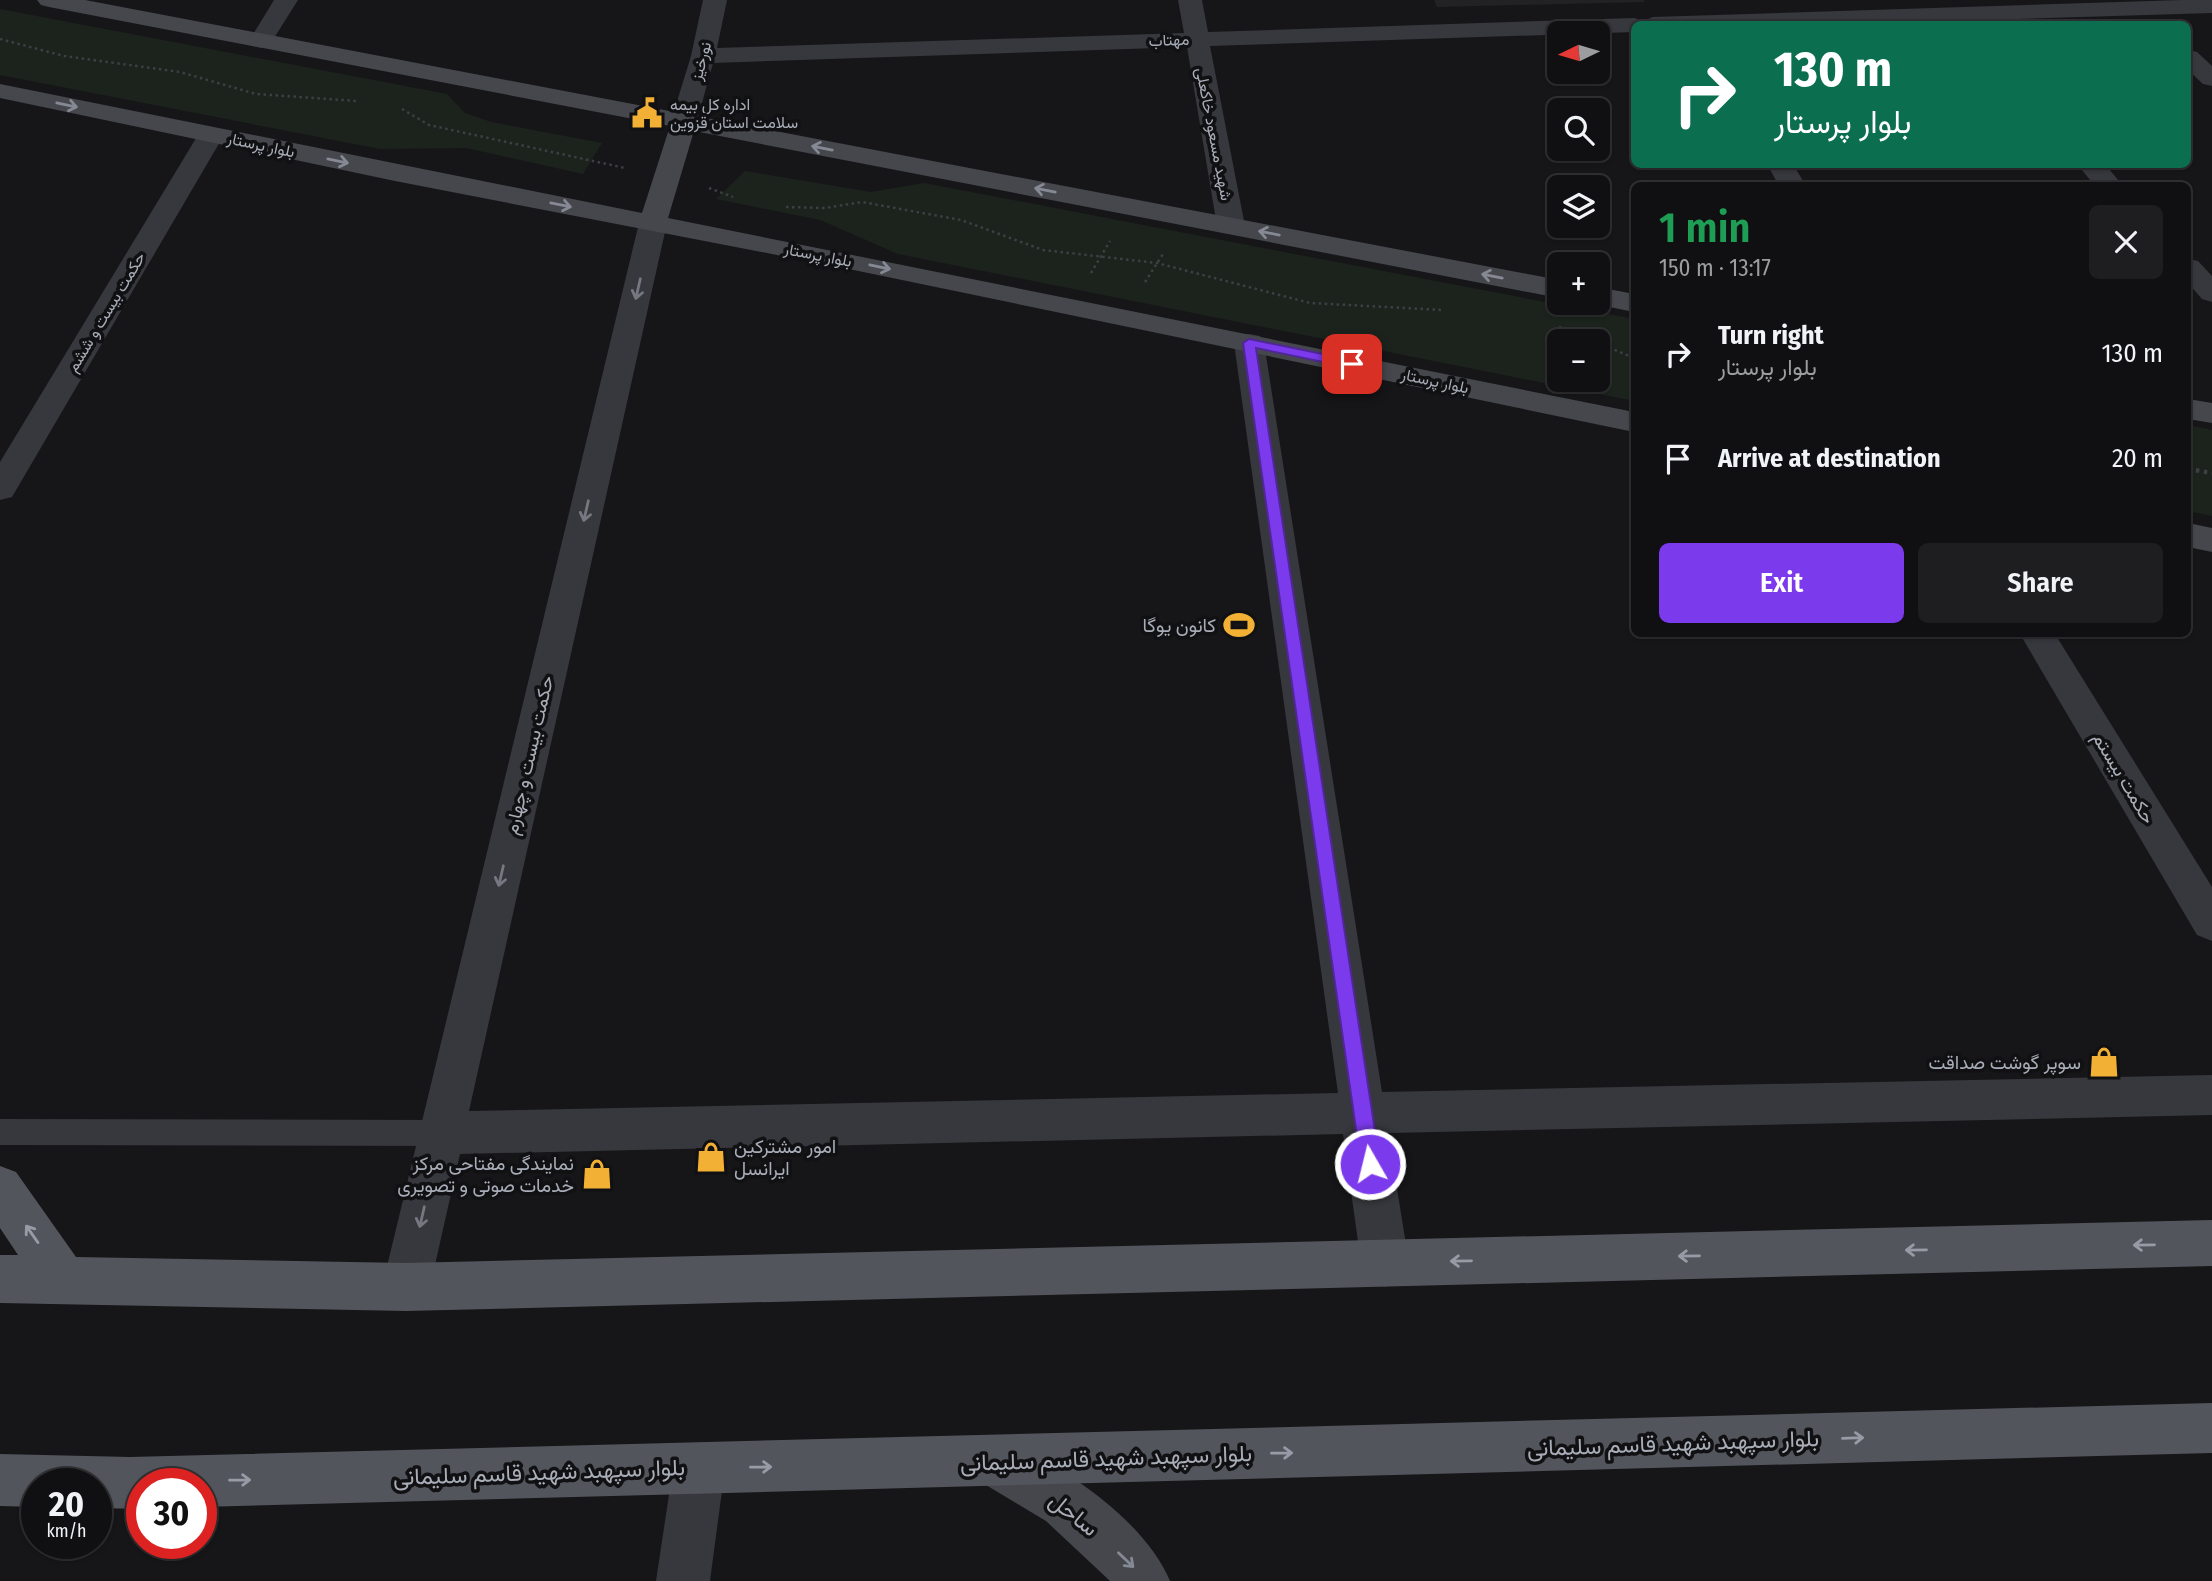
<!DOCTYPE html>
<meta charset="utf-8">
<style>
body{margin:0;font-family:"Fira Sans Condensed",Vazirmatn,sans-serif;background:#1e1e20;color:#f1f3f6;height:100vh;display:flex;flex-direction:column;font-size:26px;white-space:nowrap}
*{box-sizing:border-box;margin:0}
p{font-size:23px;color:#9c9d9f}
.icon{flex:none;width:38px;height:38px;fill:none;stroke:currentColor;stroke-width:2;stroke-linecap:round;stroke-linejoin:round}
.map{position:relative;flex:1;overflow:hidden}
.panel{position:absolute;left:1631px;top:182px;width:560px;height:455px;display:flex;flex-direction:column;background:#101012;border-radius:10px;box-shadow:0 2px 5px #0004,0 0 0 2px #303032}
.panel>*{flex:none}
.hud{position:absolute;left:1631px;top:21px;width:560px;height:147px;border-radius:10px;box-shadow:0 2px 5px #0004,0 0 0 2px #303032;background:#0b6e4f;color:#fff;overflow:hidden}
.needle{width:46px;rotate:265deg}
.tools{position:absolute;left:1547px;top:21px;display:grid;gap:14px}
.tools a{display:grid;place-items:center;width:63px;height:63px;border-radius:10px;background:#101012;box-shadow:0 2px 5px #0004,0 0 0 2px #303032;font-size:35px}
.speed{position:absolute;left:21px;top:1468px;display:flex;gap:14px;font-size:35px;font-weight:700;text-align:center}
.speed>*{display:grid;place-content:center;width:91px;height:91px;border-radius:50%;background:#101012;box-shadow:0 2px 5px #0004,0 0 0 2px #303032;line-height:1}
.speed small{font-size:18px;font-weight:400}
.speed .limit{border:10px solid #d22;background:#fff;color:#111}
.pin{position:absolute;display:grid;place-items:center;width:60px;height:60px;color:#fff;margin:-30px;border-radius:14px;box-shadow:0 4px 10px #0006}
.me{position:absolute;width:77px;margin:-38px;rotate:352deg;stroke-linejoin:round;filter:drop-shadow(0 0 5px #0008)}
.turn{display:flex;align-items:center;gap:24px;height:147px;padding:0 28px;font-size:32px}
.turn .icon{width:91px;height:91px;stroke-width:2.5}
.turn b{display:block;font-size:49px;line-height:60px}
.round{display:grid;place-items:center;flex:none;width:74px;height:74px;border-radius:10px;background:#1e1e20}
.headline{display:flex;align-items:center;justify-content:space-between;height:119px;padding:0 28px}
h1{font-size:42px;font-weight:600;line-height:52px;color:#1e9e55}
.button{display:flex;gap:14px;margin-top:auto;padding:14px 28px}
.button a{flex:1;height:80px;border-radius:10px;background:#7c3aed;color:#fff;font-size:28px;font-weight:600;line-height:80px;text-align:center}
.button a+a{background:#1e1e20;color:#f1f3f6}
ul{padding:0;list-style:none}
li{display:flex;align-items:center;gap:21px;height:105px;padding:0 28px}
li div{flex:1}
li b{display:block;font-size:26px}
li em{font-style:normal}
.map>svg:first-child{display:block}
.built{fill:#222225}
.green{fill:#1c231d;fill-rule:evenodd}
.lines{fill:none;stroke-linecap:round;stroke-linejoin:round}
.path-far1{stroke:#3d3f44;stroke-width:2.5;stroke-dasharray:2.5 3.5;stroke-linecap:butt}
.path{stroke:#3d3f44;stroke-width:4.5;stroke-dasharray:3.5 4.5;stroke-linecap:butt}
.lane{fill:#37383d;fill-rule:evenodd}
.street{fill:#37383d;fill-rule:evenodd}
.secondary{fill:#45474d;fill-rule:evenodd}
.primary{fill:#53555c;fill-rule:evenodd}
.oneway{stroke:#858993}
.oneway2{stroke:#757881}
.oneway3{stroke:#979ba6}
.route{fill:#7c3aed;stroke:#51269a;stroke-width:2}
.labels{text-anchor:middle;dominant-baseline:central;stroke-width:7;stroke-linejoin:round;paint-order:stroke}
.far-street-label{font-size:16px;fill:#a8adb8;stroke:#111113}
.far-poi-label{font-size:16px;fill:#a8adb8;stroke:#111113;text-anchor:start}
.poi-label{font-size:19px;fill:#a8adb8;stroke:#111113;text-anchor:end}
.street-label{font-size:19px;fill:#a8adb8;stroke:#111113}
.near-street-label{font-size:23px;fill:#a8adb8;stroke:#111113}
</style>
<div class="map">
<svg width="2212" height="1581" viewBox="0 0 2212 1581">
<rect width="100%" height="100%" fill="#161618"/>
<path class="built" d="M1434,0H1643L1645,2L1437,7Z"/>
<path class="green" d="M0,9L447,94L465,113L491,122L602,143L583,174L466,148L380,149L0,75Z
M745,171L871,192L924,183L1634,319V401L898,254L820,220L716,199ZM1559,341H1598V380H1559Z
M2188,425L2212,430V516L2188,511Z"/>
<g class="lines">
<path class="path-far1" d="M0,39L64,56L180,72L256,94L357,101
M402,109L429,125L625,168
M709,188L733,197
M786,207L825,208L862,202L961,220L1043,250L1157,263L1310,303L1443,310
M1091,273L1110,241
M1145,282L1163,254
M1559,327L1594,341
M1598,343L1634,358"/>
<path class="path" d="M2188,469L2212,473"/>
<path class="lane" d="M0,1119L442,1120L452,1123L456,1133L452,1143L442,1146L0,1145Z"/>
<path class="street" d="M274,0H298L269,46L261,48L253,46L249,41Z
M703,0H727L717,48L1184,33L1178,0H1202L1208,32L1634,18L1643,21L1653,17L2182,0H2212V13L1856,24H1634V32L1210,46L1245,226L1241,232L1231,234L1221,232L1217,226L1187,47L713,63L697,121L693,126L684,129L675,126L671,121L691,56Z
M2188,50L2197,52L2212,66V86L2203,84L2188,70Z
M211,127L220,130L224,135L12,497L0,500V462L198,135L202,130Z
M1767,164H1793L1806,186H1779Z
M2077,164H2105L2123,186H2095Z
M653,215L663,217L667,223L469,1111L1338,1093L1234,343L1238,336L1249,334L1260,336L1264,343L1382,1092L2212,1075V1115L1388,1133L1409,1263L1402,1280L1385,1287L1368,1280L1361,1263L1343,1134L460,1154L430,1287L423,1304L406,1311L389,1304L382,1287L639,223L643,217Z
M2188,259L2198,261L2212,276V302L2202,299L2188,283Z
M2020,634H2055L2212,887V941L2197,935Z
M699,1442L717,1450L725,1468L710,1581H656L673,1468L681,1450Z"/>
<path class="secondary" d="M37,0H85L1559,280V298L694,131L668,218L1634,412V432L844,268L395,181L0,98V84L642,213L670,126L49,7L41,5Z
M1598,287L1634,294V312L1590,303H1598Z
M2188,399L2212,403V423L2188,419Z
M2188,523L2212,528V552L2188,547Z
M994,1435C1056,1461 1144,1518 1170,1581H1110L1046,1521L976,1479L968,1461L976,1443Z"/>
<path class="primary" d="M0,1166L16,1172L76,1257L406,1263L2212,1220V1266L406,1311L0,1303V1255H18L0,1228Z
M2212,1403V1453L201,1507V1484H142V1509L96,1508V1484H37V1507L0,1506V1454L130,1457Z"/>
</g>
<defs><path id="oneway-shaft" d="M-6 0H5M1.5-3L5.5 0L1.5 3" fill="none" stroke-width="1.6" stroke-linecap="round" stroke-linejoin="round" transform="scale(1.75)"/></defs>
<g class="oneway">
<use href="#oneway-shaft" transform="translate(67 105) rotate(12)"/>
<use href="#oneway-shaft" transform="translate(822 148) rotate(-169)"/>
<use href="#oneway-shaft" transform="translate(338 161) rotate(12)"/>
<use href="#oneway-shaft" transform="translate(1045 190) rotate(-169)"/>
<use href="#oneway-shaft" transform="translate(561 205) rotate(11)"/>
<use href="#oneway-shaft" transform="translate(1269 233) rotate(-169)"/>
<use href="#oneway-shaft" transform="translate(880 267) rotate(12)"/>
<use href="#oneway-shaft" transform="translate(1492 276) rotate(-169)"/>
<use href="#oneway-shaft" transform="translate(1126 1560) rotate(44)"/>
</g>
<g class="oneway2">
<use href="#oneway-shaft" transform="translate(638 289) rotate(103)"/>
<use href="#oneway-shaft" transform="translate(586 511) rotate(103)"/>
<use href="#oneway-shaft" transform="translate(501 876) rotate(103)"/>
<use href="#oneway-shaft" transform="translate(422 1217) rotate(103)"/>
</g>
<g class="oneway3">
<use href="#oneway-shaft" transform="translate(32 1234) rotate(-125)"/>
<use href="#oneway-shaft" transform="translate(2144 1245) rotate(179)"/>
<use href="#oneway-shaft" transform="translate(1916 1250) rotate(179)"/>
<use href="#oneway-shaft" transform="translate(1689 1256) rotate(179)"/>
<use href="#oneway-shaft" transform="translate(1461 1261) rotate(179)"/>
<use href="#oneway-shaft" transform="translate(1853 1438) rotate(-2)"/>
<use href="#oneway-shaft" transform="translate(1282 1453) rotate(-1)"/>
<use href="#oneway-shaft" transform="translate(761 1467) rotate(-1)"/>
<use href="#oneway-shaft" transform="translate(240 1480) rotate(-1)"/>
</g>
<path class="route" d="M1249,339L1352,360L1358,364L1352,368L1256,348L1380,1164L1377,1170L1370,1173L1364,1170L1361,1164L1243,343Z"/>
<defs>
<g id="civic-bare" transform="scale(2.415)"><path d="M-.6-6.5H3V-4.5H.6V-3L4-1V1h2V6H-6V1h2V-1L-.6-3ZM-1.2 2.5V6h2.4V2.5Z" fill="#f2b134" stroke="#111113" stroke-width="2.5" paint-order="stroke"/></g>
<g id="stadium-bare" transform="scale(2.415)"><path d="M0-5a6.5 5 0 1 0 0 10a6.5 5 0 1 0 0-10ZM-3.5-1.8h7v3.6h-7Z" fill="#f2b134" stroke="#111113" stroke-width="2.5" paint-order="stroke"/></g>
<g id="shop-bare" transform="scale(2.415)"><path d="M-5-2.5h2.3a2.7 3.5 0 0 1 5.4 0H5L5.5 6h-11ZM-1.5-2.5h3a1.5 2.3 0 0 0-3 0Z" fill="#f2b134" stroke="#111113" stroke-width="2.5" paint-order="stroke"/></g>
</defs>
<g fill-rule="evenodd">
<use href="#civic-bare" x="647" y="113"/>
<use href="#stadium-bare" x="1239" y="625"/>
<use href="#shop-bare" x="2104" y="1062"/>
<use href="#shop-bare" x="711" y="1157"/>
<use href="#shop-bare" x="597" y="1174"/>
</g>
<g class="labels">
<g class="far-street-label">
<text transform="translate(1169 40) rotate(-2)">مهتاب</text>
<text transform="translate(701 61) rotate(-75)">نورخیز</text>
<text transform="translate(1214 134) rotate(79)">شهید مسعود خاکعلی</text>
<text transform="translate(261 145) rotate(12)">بلوار پرستار</text>
<text transform="translate(818 255) rotate(11)">بلوار پرستار</text>
<text transform="translate(106 312) rotate(-59)">حکمت بیست و ششم</text>
<text transform="translate(1435 381) rotate(12)">بلوار پرستار</text>
</g>
<g class="far-poi-label">
<text x="670" y="104">اداره کل بیمه<tspan x="670" dy="18">سلامت استان قزوین</tspan></text>
</g>
<g class="poi-label">
<text x="1216" y="625">کانون یوگا</text>
<text x="2081" y="1062">سوپر گوشت صداقت</text>
<text x="734" y="1146" text-anchor="start">امور مشترکین<tspan x="734" dy="22">ایرانسل</tspan></text>
<text x="574" y="1163">نمایندگی مفتاحی مرکز<tspan x="574" dy="22">خدمات صوتی و تصویری</tspan></text>
</g>
<g class="street-label">
<text transform="translate(529 755) rotate(-77)">حکمت بیست و چهارم</text>
<text transform="translate(2124 778) rotate(59)">حکمت بیستم</text>
</g>
<g class="near-street-label">
<text transform="translate(1673 1443) rotate(-2)">بلوار سپهبد شهید قاسم سلیمانی</text>
<text transform="translate(1106 1458) rotate(-2)">بلوار سپهبد شهید قاسم سلیمانی</text>
<text transform="translate(539 1472) rotate(-2)">بلوار سپهبد شهید قاسم سلیمانی</text>
<text transform="translate(1074 1514) rotate(39)">ساحل</text>
</g>
</g>
</svg>
<div class="tools">
<a><svg class="needle" viewBox="-14 -14 28 28"><path d="M0-13l5 13h-10z" fill="#e53935"/><path d="M0 13l5-13h-10z" fill="#9c9d9f"/></svg></a>
<a><svg class="icon" aria-label="search" viewBox="0 0 24 24"><circle cx="10" cy="10" r="6"/><path d="M15 15l6 6"/></svg></a>
<a><svg class="icon" aria-label="layers" viewBox="0 0 24 24"><path d="M12 4l9 5-9 5-9-5zM3 14l9 5 9-5"/></svg></a>
<a>+</a>
<a>−</a>
</div>
<div class="speed"><div>20<small>km/h</small></div><div class="limit">30</div></div>
<div class="pin" style="left:1352px;top:364px;background:#d93025"><svg class="icon" aria-label="arrive" viewBox="0 0 24 24"><path d="M6 21V4h12l-3 4 3 4H6"/></svg></div>
<svg class="me" style="left:1370px;top:1164px" viewBox="-20 -20 40 40"><circle r="17" fill="#7c3aed" stroke="#fff" stroke-width="3"/><path d="M0-11L8 9 0 5-8 9z" fill="#fff"/></svg>
<div class="hud">
<div class="turn"><svg class="icon" aria-label="right" viewBox="0 0 24 24"><path d="M7 20v-9h11M14 6l5 5-5 5"/></svg><div><b>130 m</b>بلوار پرستار</div></div>
</div>
<section class="panel">
<div class="headline"><div><h1>1 min</h1><p>150 m · 13:17</p></div><a class="round"><svg class="icon" aria-label="close" viewBox="0 0 24 24"><path d="M6 6l12 12M18 6L6 18"/></svg></a></div>
<ul>
<li><svg class="icon" aria-label="right" viewBox="0 0 24 24"><path d="M7 20v-9h11M14 6l5 5-5 5"/></svg><div><b>Turn right</b><p>بلوار پرستار</p></div><em>130 m</em></li>
<li><svg class="icon" aria-label="arrive" viewBox="0 0 24 24"><path d="M6 21V4h12l-3 4 3 4H6"/></svg><div><b>Arrive at destination</b></div><em>20 m</em></li>
</ul>
<div class="button"><a>Exit</a><a>Share</a></div>
</section>
</div>
